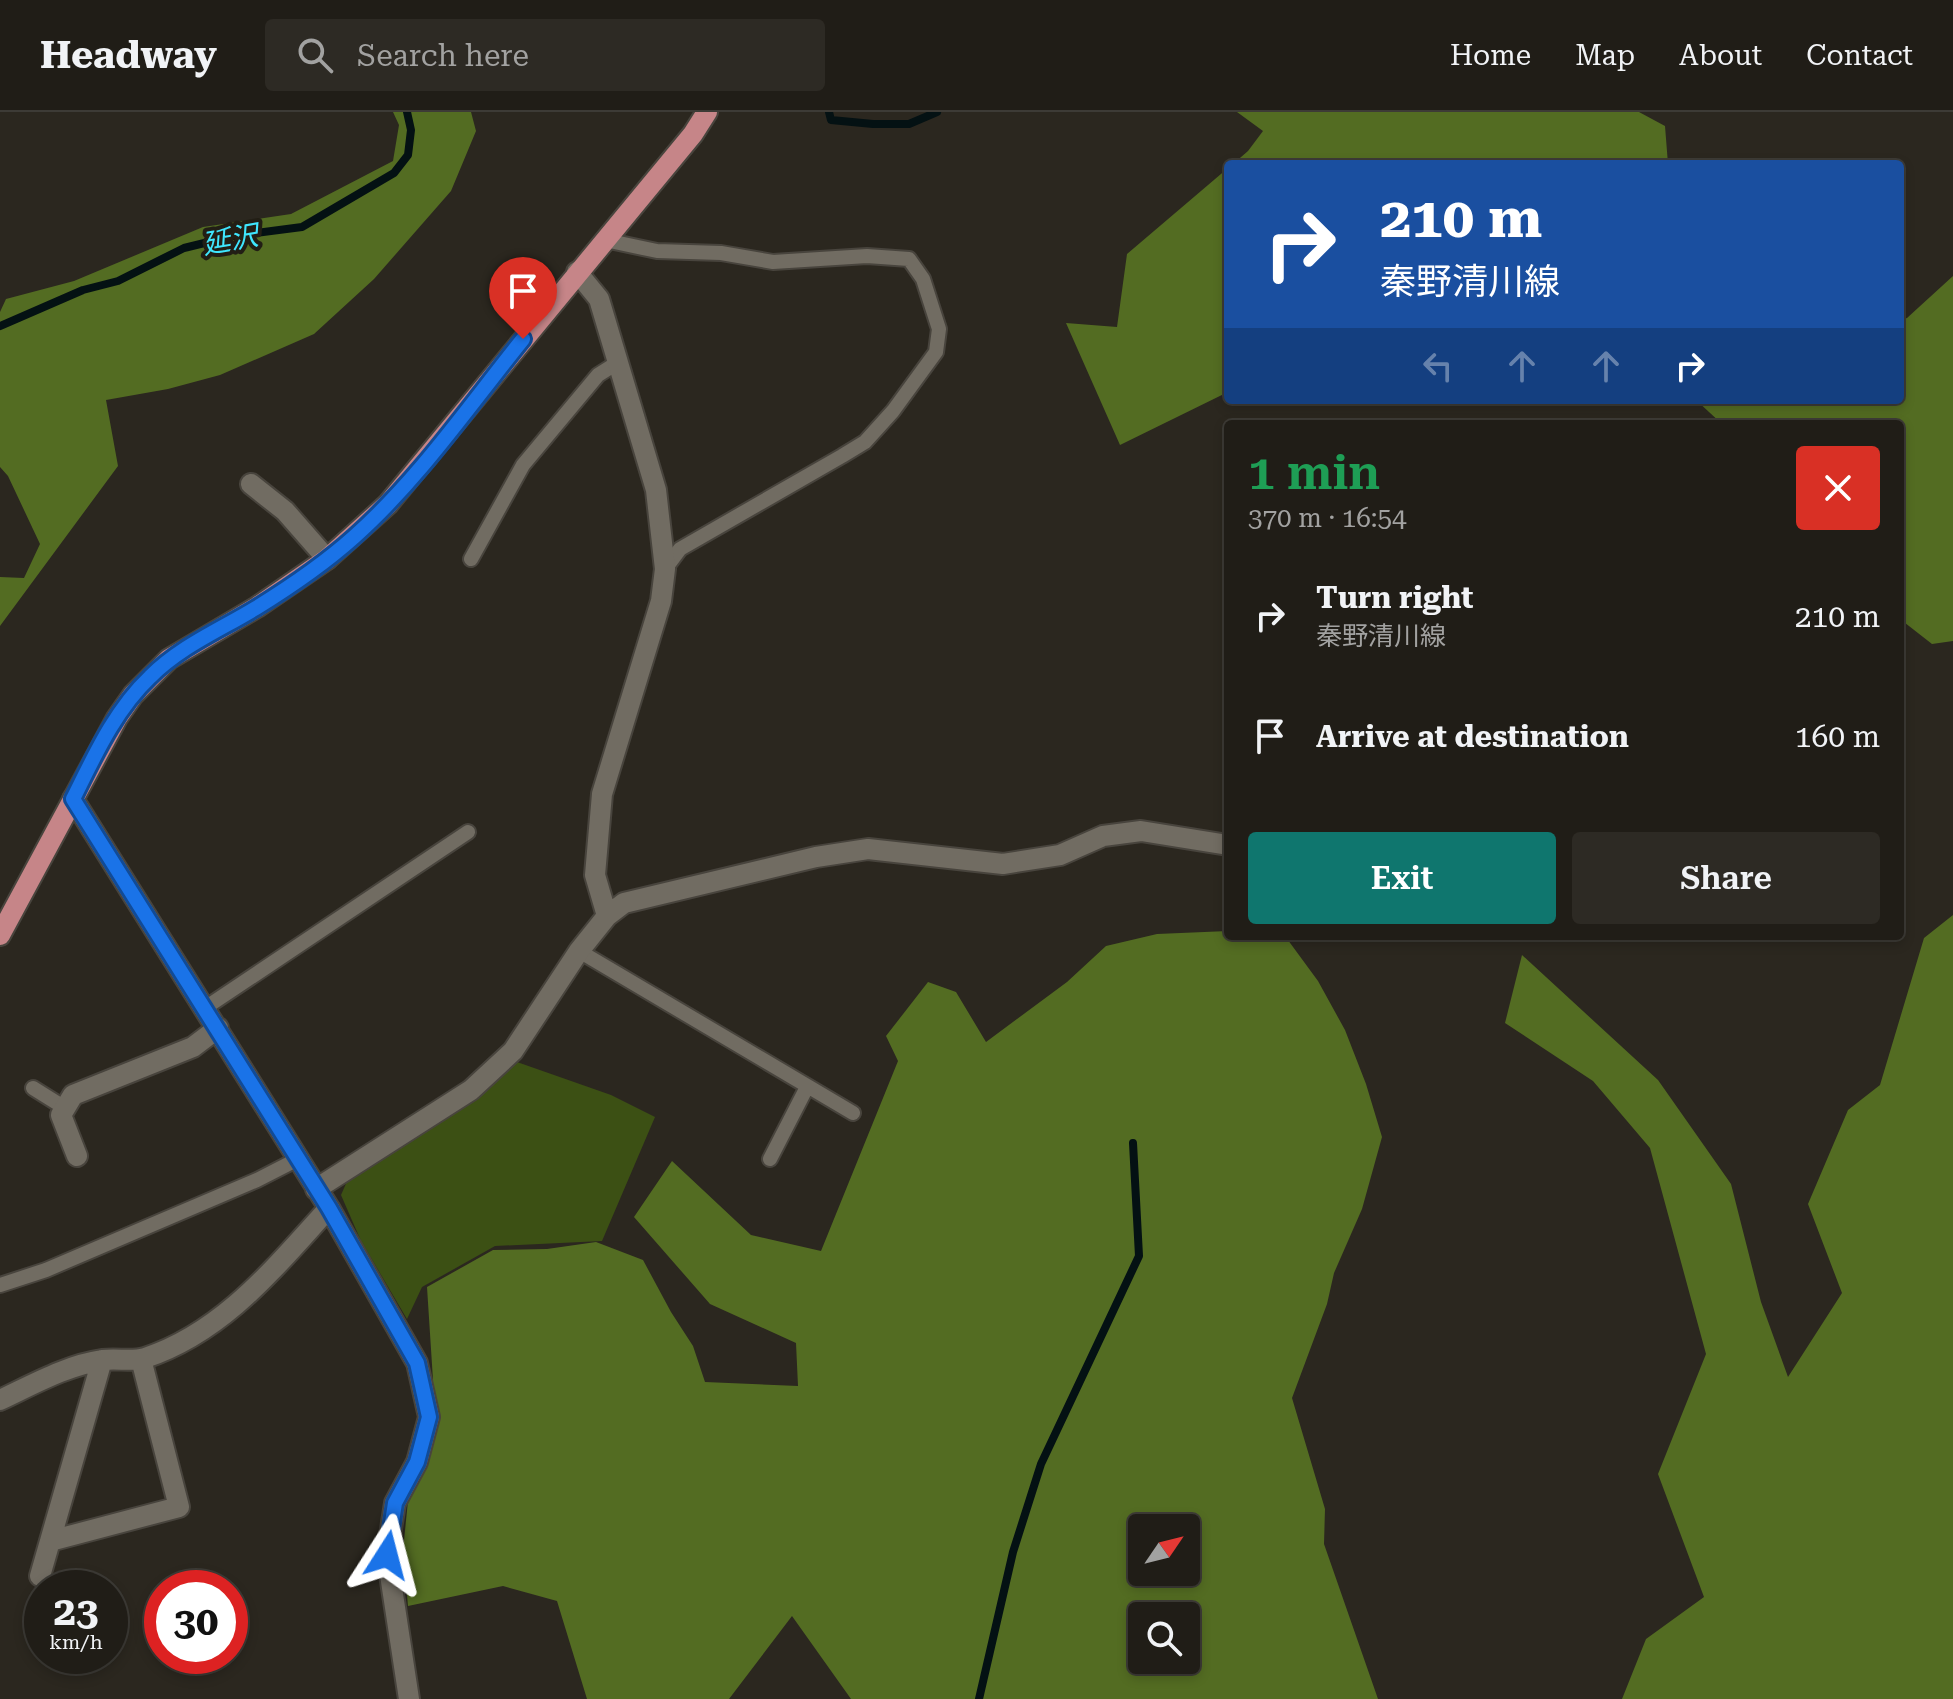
<!DOCTYPE html>
<meta charset="utf-8">
<style>
body{margin:0;font-family:"Roboto Serif","Noto Sans JP",serif;background:#2d2a24;color:#f1f3f6;height:100vh;display:flex;flex-direction:column;font-size:30px;white-space:nowrap}
*{box-sizing:border-box;margin:0}
p{font-size:26px;color:#a2a2a1}
.icon{flex:none;width:44px;height:44px;fill:none;stroke:currentColor;stroke-width:2;stroke-linecap:round;stroke-linejoin:round}
.map{position:relative;flex:1;overflow:hidden}
.panel{position:absolute;left:1224px;top:308px;width:680px;height:520px;display:flex;flex-direction:column;background:#201d17;border-radius:8px;box-shadow:0 4px 12px #0003,0 0 0 2px #3d3b36}
.panel>*{flex:none}
.top-card{position:absolute;left:1224px;top:48px;width:680px;height:244px;border-radius:8px;box-shadow:0 4px 12px #0003,0 0 0 2px #3d3b36;background:#1a4fa0;color:#fff;overflow:hidden}
.needle{width:52px;rotate:55deg}
.controls{position:absolute;left:1128px;top:1402px;display:grid;gap:16px}
.controls a{display:grid;place-items:center;width:72px;height:72px;border-radius:8px;background:#201d17;box-shadow:0 4px 12px #0003,0 0 0 2px #3d3b36;font-size:40px}
.speed{position:absolute;left:24px;top:1458px;display:flex;gap:16px;font-size:40px;font-weight:700;text-align:center}
.speed>*{display:grid;place-content:center;width:104px;height:104px;border-radius:50%;background:#201d17;box-shadow:0 4px 12px #0003,0 0 0 2px #3d3b36;line-height:1}
.speed small{font-size:20px;font-weight:400}
.speed .limit{border:12px solid #d22;background:#fff;color:#111}
.pin{position:absolute;display:grid;place-items:center;width:68px;height:68px;color:#fff;margin:-82px -34px;border-radius:50% 50% 50% 0;rotate:-45deg;box-shadow:0 0 8px #0007}
.pin .icon{rotate:45deg}
.me{position:absolute;width:88px;margin:-44px;rotate:9deg;stroke-linejoin:round;filter:drop-shadow(0 0 6px #0008)}
.turn{display:flex;align-items:center;gap:28px;height:168px;padding:0 24px;font-size:36px}
.turn .icon{width:104px;height:104px;stroke-width:2.5}
.turn b{display:block;font-size:56px;line-height:68px}
.lanes{display:flex;align-items:center;height:76px;padding:0 24px;background:#0003;justify-content:center;gap:40px;direction:ltr}
.lanes .off{opacity:.35}
.round{display:grid;place-items:center;flex:none;width:84px;height:84px;border-radius:8px;background:#2d2a24}
.overview{display:flex;align-items:center;justify-content:space-between;height:136px;padding:0 24px}
h1{font-size:48px;font-weight:600;line-height:60px;color:#1e9e55}
.primary-button{display:flex;gap:16px;margin-top:auto;padding:16px 24px}
.primary-button a{flex:1;height:92px;border-radius:8px;background:#0f766e;color:#fff;font-size:32px;font-weight:600;line-height:92px;text-align:center}
.primary-button a+a{background:#2d2a24;color:#f1f3f6}
ul{padding:0;list-style:none}
li{display:flex;align-items:center;gap:24px;height:120px;padding:0 24px}
li div{flex:1}
li b{display:block;font-size:30px}
li em{font-style:normal}
header{display:flex;align-items:center;gap:48px;box-sizing:border-box;height:112px;padding:0 40px;background:#201d17;border-bottom:2px solid #3d3b36}
header strong{font-size:38px}
nav{display:flex;gap:44px;margin-inline-start:auto;font-size:28px}
.search{width:560px;height:72px;background:#2d2a24;display:flex;align-items:center;gap:20px;box-sizing:border-box;padding:0 28px;border-radius:8px;color:#a2a2a1;font-size:30px}
.map>svg:first-child{display:block}
.green{fill:#3c5014}
.forest{fill:#536c22;fill-rule:evenodd}
.lines{fill:none;stroke-linecap:round;stroke-linejoin:round}
.stream{stroke:#041113;stroke-width:8}
.service-casing{stroke:#48443d;stroke-width:18}
.minor-casing{stroke:#48443d;stroke-width:24}
.primary-casing{stroke:#48443d;stroke-width:24}
.service{stroke:#716c62;stroke-width:14}
.minor{stroke:#716c62;stroke-width:20}
.primary{stroke:#c68588;stroke-width:20}
.route-casing{stroke:#114b97;stroke-width:20}
.route{stroke:#1a73e8;stroke-width:14}
.labels{text-anchor:middle;dominant-baseline:central;stroke-width:8;stroke-linejoin:round;paint-order:stroke}
.water-label{font-size:28px;font-style:italic;fill:#3fe6fe;stroke:#221e15}
</style>
<header>
<strong>Headway</strong>
<div class="search"><svg class="icon" aria-label="search" viewBox="0 0 24 24"><circle cx="10" cy="10" r="6"/><path d="M15 15l6 6"/></svg>Search here</div>
<nav><a>Home</a><a>Map</a><a>About</a><a>Contact</a></nav>
</header>
<div class="map">
<svg width="1953" height="1587" viewBox="0 0 1953 1587">
<rect width="100%" height="100%" fill="#2b271f"/>
<path class="green" d="M517,950L611,983L655,1005L602,1129L495,1134L422,1175L407,1207L361,1129L341,1083L348,1067L478,983Z"/>
<path class="forest" d="M393,0H471L476,19L451,79L374,167L314,222L220,263L168,277L106,288L118,354L0,514V465L24,466L40,432L8,364L0,355V200L6,187L74,169L203,115L291,102L393,49L399,13Z
M1237,0H1639L1665,14L1668,52H1233L1248,39L1263,19Z
M1228,56V280L1120,333L1066,211L1117,215L1127,142Z
M1953,164V529L1932,532L1900,507V312H1722L1696,288H1900V208L1907,206Z
M1953,803V1587H1622L1646,1527L1704,1485L1658,1362L1706,1242L1650,1036L1593,969L1505,911L1522,843L1658,968L1731,1072L1761,1190L1788,1265L1842,1181L1808,1092L1848,998L1880,973L1924,826Z
M1228,819V824H1285L1318,869L1345,918L1366,972L1382,1025L1362,1097L1334,1161L1327,1192L1292,1286L1325,1397L1324,1432L1378,1587H851L792,1504L729,1587H587L557,1489L503,1474L408,1494L403,1438L408,1389L426,1348L433,1268L427,1175L493,1138L547,1137L596,1130L643,1148L671,1200L693,1234L705,1270L798,1274L796,1231L710,1192L634,1105L672,1049L751,1123L821,1139L898,949L886,924L928,870L956,880L986,930L1067,870L1106,834L1157,822ZM1142,1416H1186V1460H1142ZM1142,1504H1186V1548H1142Z"/>
<g class="lines">
<path class="stream" d="M829,0L831,8L873,12H909L937,0
M0,214L83,178L118,169L184,136L233,124L302,115L394,61L408,43L411,18L407,0
M979,1587L1013,1440L1041,1352L1139,1144L1133,1031"/>
<g class="service-casing">
<path id="service" d="M605,128L657,139L721,141L773,150L867,144L909,147L923,167L939,217L936,240L893,299L865,330L842,344L680,437L665,457
M471,447L523,353L598,263L617,251
M579,839L853,1001
M205,896L468,720
M33,976L65,996
M770,1047L807,975
M0,1173L46,1158L257,1068L298,1047"/>
</g>
<g class="minor-casing">
<path id="minor" d="M577,160L599,187L656,378L665,457L661,489L602,682L595,763L607,804
M251,372L285,399L327,447
M73,687L329,1096L417,1251L429,1305L417,1350L395,1391L387,1443L409,1587
M77,1044L61,1003L73,983L193,935L218,916
M316,1077L471,978L513,939L579,839L607,804L624,791L816,745L868,737L1003,752L1060,743L1103,724L1141,719L1228,733
M0,1288C32,1273 67,1253 103,1248C117,1246 132,1250 145,1246C224,1220 275,1155 329,1096
M50,1429L179,1395L141,1247
M40,1464L102,1248"/>
</g>
<g class="primary-casing">
<path id="primary" d="M0,823L117,606L133,583L169,547L257,495L327,447L388,392L693,22L707,0"/>
</g>
<use href="#service" class="service"/>
<use href="#minor" class="minor"/>
<use href="#primary" class="primary"/>
</g>
<g class="lines">
<g class="route-casing">
<path id="route" d="M387,1443L395,1391L417,1350L429,1305L417,1251L329,1096L73,687C94,645 115,598 150,565C181,534 220,518 256,496C290,475 325,451 354,425C419,367 469,294 523,227"/>
</g>
<use href="#route" class="route"/>
</g>
<g class="labels">
<g class="water-label">
<text transform="translate(230 128) rotate(-10)">延沢</text>
</g>
</g>
</svg>
<div class="controls">
<a><svg class="needle" viewBox="-14 -14 28 28"><path d="M0-13l5 13h-10z" fill="#e53935"/><path d="M0 13l5-13h-10z" fill="#a2a2a1"/></svg></a>
<a><svg class="icon" aria-label="search" viewBox="0 0 24 24"><circle cx="10" cy="10" r="6"/><path d="M15 15l6 6"/></svg></a>
</div>
<div class="speed"><div>23<small>km/h</small></div><div class="limit">30</div></div>
<div class="pin" style="left:523px;top:227px;background:#d93025"><svg class="icon" aria-label="arrive" viewBox="0 0 24 24"><path d="M6 21V4h12l-3 4 3 4H6"/></svg></div>
<svg class="me" style="left:387px;top:1443px" viewBox="-20 -20 40 40"><path d="M0-17L14 15 0 8-14 15z" fill="#1a73e8" stroke="#fff" stroke-width="4"/></svg>
<div class="top-card">
<div class="turn"><svg class="icon" aria-label="right" viewBox="0 0 24 24"><path d="M7 20v-9h11M14 6l5 5-5 5"/></svg><div><b>210 m</b>秦野清川線</div></div>
<div class="lanes"><svg class="icon off" aria-label="left" viewBox="0 0 24 24"><path d="M17 20v-9H6M10 6l-5 5 5 5"/></svg><svg class="icon off" aria-label="ahead" viewBox="0 0 24 24"><path d="M12 20V5M6 11l6-6 6 6"/></svg><svg class="icon off" aria-label="ahead" viewBox="0 0 24 24"><path d="M12 20V5M6 11l6-6 6 6"/></svg><svg class="icon" aria-label="right" viewBox="0 0 24 24"><path d="M7 20v-9h11M14 6l5 5-5 5"/></svg></div>
</div>
<section class="panel">
<div class="overview"><div><h1>1 min</h1><p>370 m · 16:54</p></div><a class="round" style="background:#d93025;color:#fff"><svg class="icon" aria-label="close" viewBox="0 0 24 24"><path d="M6 6l12 12M18 6L6 18"/></svg></a></div>
<ul>
<li><svg class="icon" aria-label="right" viewBox="0 0 24 24"><path d="M7 20v-9h11M14 6l5 5-5 5"/></svg><div><b>Turn right</b><p>秦野清川線</p></div><em>210 m</em></li>
<li><svg class="icon" aria-label="arrive" viewBox="0 0 24 24"><path d="M6 21V4h12l-3 4 3 4H6"/></svg><div><b>Arrive at destination</b></div><em>160 m</em></li>
</ul>
<div class="primary-button"><a>Exit</a><a>Share</a></div>
</section>
</div>
